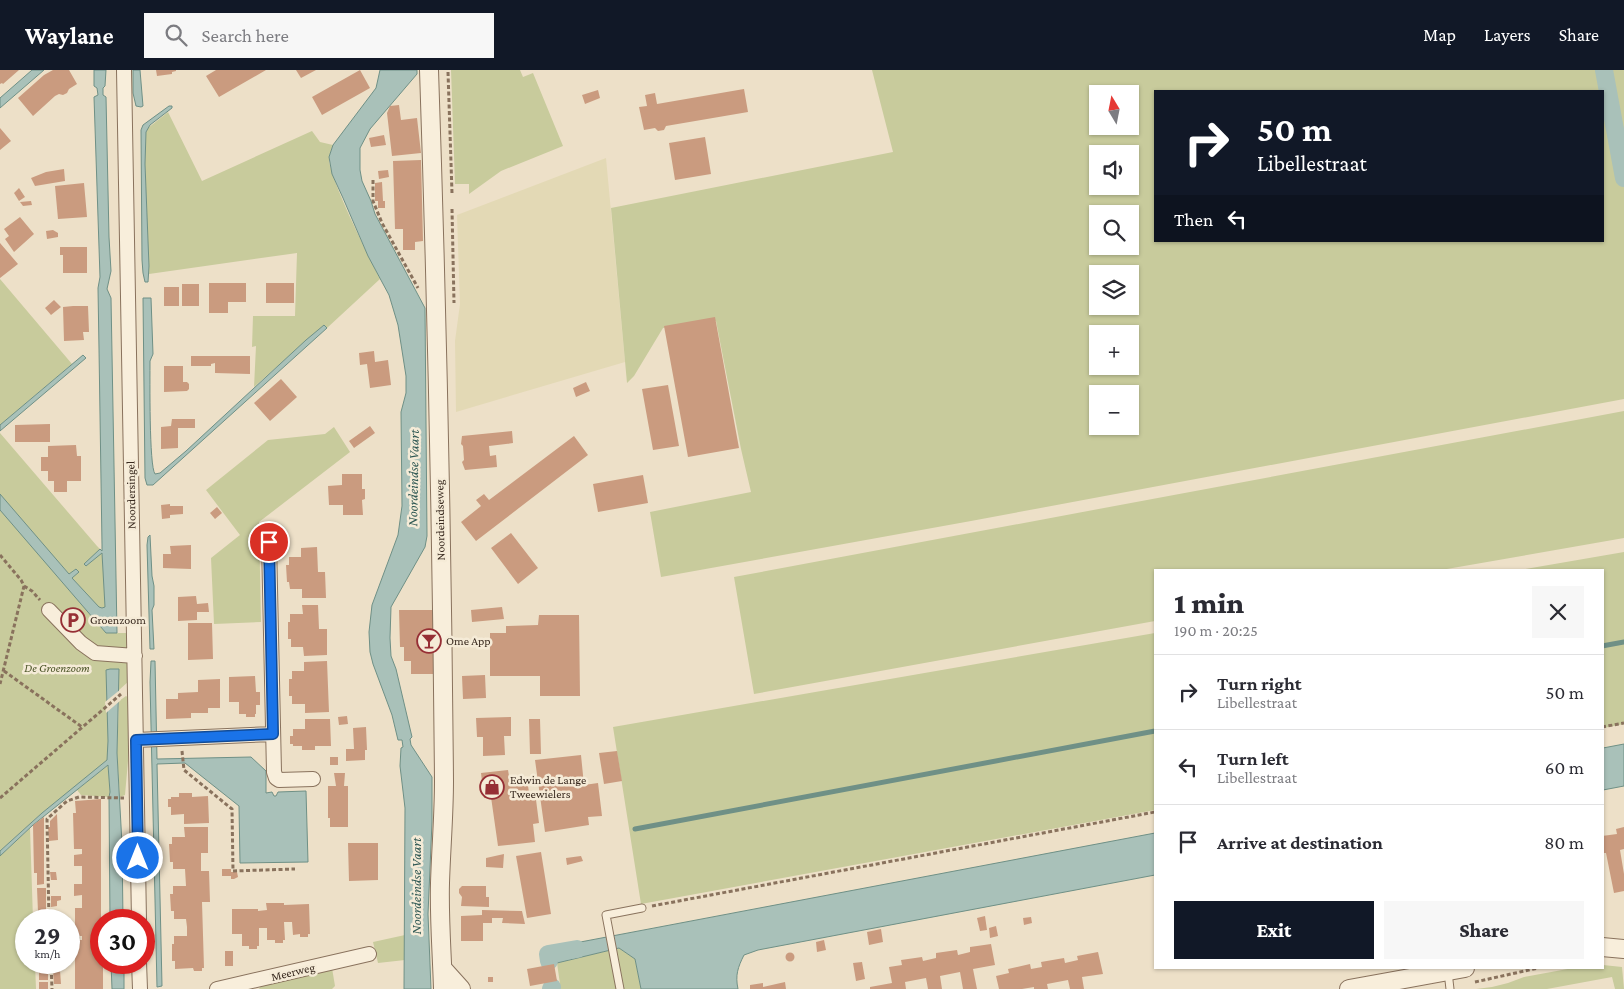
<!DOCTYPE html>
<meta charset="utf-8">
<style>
body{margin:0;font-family:"Crimson Pro",serif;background:#f7f7f7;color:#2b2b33;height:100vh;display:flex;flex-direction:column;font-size:19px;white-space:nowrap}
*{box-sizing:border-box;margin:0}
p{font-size:16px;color:#7c7c81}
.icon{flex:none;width:28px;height:28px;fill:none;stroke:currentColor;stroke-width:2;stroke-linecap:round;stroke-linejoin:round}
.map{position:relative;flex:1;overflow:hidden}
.side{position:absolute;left:1154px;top:499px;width:450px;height:400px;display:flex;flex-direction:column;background:#fff;border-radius:0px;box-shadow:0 1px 4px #0004}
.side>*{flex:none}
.top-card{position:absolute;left:1154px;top:20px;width:450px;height:152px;border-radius:0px;box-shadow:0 1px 4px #0004;background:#111827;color:#fff;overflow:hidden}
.needle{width:32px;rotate:350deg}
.buttons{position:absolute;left:1089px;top:15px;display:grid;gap:10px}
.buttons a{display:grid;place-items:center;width:50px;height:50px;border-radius:0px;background:#fff;box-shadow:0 1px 4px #0004;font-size:25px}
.speed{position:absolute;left:15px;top:839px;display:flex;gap:10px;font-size:25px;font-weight:700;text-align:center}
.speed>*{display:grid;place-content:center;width:65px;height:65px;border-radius:50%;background:#fff;box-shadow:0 1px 4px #0004;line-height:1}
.speed small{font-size:12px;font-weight:400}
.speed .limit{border:8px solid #d22;background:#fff;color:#111}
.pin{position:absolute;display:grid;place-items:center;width:42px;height:42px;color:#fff;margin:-21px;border:2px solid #fff;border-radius:50%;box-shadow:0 1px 5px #0007}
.me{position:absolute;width:55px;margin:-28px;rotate:0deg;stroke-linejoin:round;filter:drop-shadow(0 0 4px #0008)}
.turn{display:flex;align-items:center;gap:18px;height:105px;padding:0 20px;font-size:22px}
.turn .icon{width:65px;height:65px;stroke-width:2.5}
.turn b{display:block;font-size:35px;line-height:42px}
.then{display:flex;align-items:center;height:48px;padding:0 20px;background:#0003;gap:10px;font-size:19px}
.round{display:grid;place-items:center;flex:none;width:52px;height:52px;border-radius:0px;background:#f7f7f7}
.overview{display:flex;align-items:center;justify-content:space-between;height:85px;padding:0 20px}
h1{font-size:30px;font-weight:800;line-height:38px}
.primary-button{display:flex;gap:10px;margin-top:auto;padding:10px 20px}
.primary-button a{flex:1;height:58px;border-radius:0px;background:#111827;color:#fff;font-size:20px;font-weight:800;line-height:58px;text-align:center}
.primary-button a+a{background:#f7f7f7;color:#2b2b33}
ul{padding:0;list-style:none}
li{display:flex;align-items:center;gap:15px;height:75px;padding:0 20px;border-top:1px solid #e1e1e2}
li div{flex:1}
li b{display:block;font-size:19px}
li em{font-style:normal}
header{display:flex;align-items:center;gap:30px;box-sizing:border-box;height:70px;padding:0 25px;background:#111827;color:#fff}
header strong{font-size:24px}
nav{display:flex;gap:28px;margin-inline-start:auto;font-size:18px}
.search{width:350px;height:45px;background:#f7f7f7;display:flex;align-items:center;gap:12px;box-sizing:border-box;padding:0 18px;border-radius:0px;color:#7c7c81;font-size:19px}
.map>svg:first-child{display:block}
.farmland{fill:#e3d9b5}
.green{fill:#c8cb9c;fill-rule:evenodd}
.water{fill:#a9c1b9;stroke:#6f9086}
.pier{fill:#ede0c8}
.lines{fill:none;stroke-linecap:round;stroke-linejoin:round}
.stream{stroke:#6f9086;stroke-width:5}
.canal{stroke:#a9c1b9;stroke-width:18}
.building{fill:#ca9b7f}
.service-casing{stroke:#89725d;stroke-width:9}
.minor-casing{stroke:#89725d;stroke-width:16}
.tertiary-casing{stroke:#89725d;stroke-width:20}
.path{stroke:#89725d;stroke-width:3;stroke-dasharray:4 2.5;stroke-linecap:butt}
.service{stroke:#f8eedb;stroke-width:7}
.minor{stroke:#f8eedb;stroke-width:14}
.tertiary{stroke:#f8eedb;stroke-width:18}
.route-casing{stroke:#114b97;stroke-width:12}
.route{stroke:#1a73e8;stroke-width:9}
.labels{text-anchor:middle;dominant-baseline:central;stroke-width:5;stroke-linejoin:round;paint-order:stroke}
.street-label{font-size:12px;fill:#3a2b20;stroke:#f5ebd7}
.poi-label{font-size:12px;fill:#3a2b20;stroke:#f5ebd7;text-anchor:start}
.park-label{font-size:12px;font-style:italic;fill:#4c5528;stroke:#f5ebd7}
.water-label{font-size:14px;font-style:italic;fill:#305954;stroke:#f5ebd7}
</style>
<header>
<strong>Waylane</strong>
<div class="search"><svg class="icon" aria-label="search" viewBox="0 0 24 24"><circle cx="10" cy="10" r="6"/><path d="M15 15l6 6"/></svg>Search here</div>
<nav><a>Map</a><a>Layers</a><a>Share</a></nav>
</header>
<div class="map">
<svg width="1624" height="919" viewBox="0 0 1624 919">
<rect width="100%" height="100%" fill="#ede0c8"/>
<path class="farmland" d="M606,88L625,292L456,342L455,271L460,234L457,145Z"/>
<path class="green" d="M451,0H520L523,7L533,3L563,76L501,101L469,124V114H455Z
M872,0H1624V329L971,451L661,507L650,442L751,422L741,379L716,251L663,258L634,306L627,313L611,138L893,82ZM1155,21H1602V171H1155ZM1098,24H1130V56H1098ZM1098,84H1130V116H1098ZM1098,144H1130V176H1098ZM1098,204H1130V236H1098ZM1098,264H1130V296H1098ZM1098,324H1130V356H1098Z
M168,42L202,111L312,61L320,72L333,75C332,79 330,83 329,87C327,104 370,189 380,209L327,258L324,255L254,317L256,276L252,277L253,246H295L297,183L149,204L145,94L146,62L148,58Z
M0,209L72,294L0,355Z
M1624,341V468L1441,500H1155V551L754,624L734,507Z
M334,357L350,382L259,452L261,552L214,554L211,488L240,465L206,420L268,370L325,364Z
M0,363L97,476L100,479L90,489L92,491L102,482L114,563H127L128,577L125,580L128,595L129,611L119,620V600L113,686L42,743L0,781Z
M1624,482V654L1603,658L1602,500H1520Z
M1155,563V740L641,834L613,657Z
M126,626L129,628L128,691L125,725L120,727L117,683L119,631Z
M108,695L110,722L109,727L81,725L77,720Z
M30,758L33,850H26V892L35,893L36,919H0V786Z
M405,865V890L378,893L373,872Z
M619,878L635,889L641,919H558L560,914L557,893Z
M1603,895L1622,897L1624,919H1615L1612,907L1547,919H1476L1492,917L1508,913L1524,907L1573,898H1602Z
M332,898L335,916L332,919H259L262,914Z"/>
<path class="water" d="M32,0H44L0,38V28Z
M94,0H106L105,16L103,18V25L106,27L109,167L111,201L107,219L111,228L117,563H106L0,440V424L69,504L76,499L79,502L72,508L99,537L102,538L105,537L102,483L86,496L84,494L100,479L102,481V475L99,279L98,218L100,207L94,27L98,25L97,18L94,16Z
M133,0H140L143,36L141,37L136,36L133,23Z
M380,0H417V4L370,59L360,78V100L362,111L371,131L375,144L425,238L427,466L425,477L391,537L390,568L391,586L396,599L412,667L410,669L411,675L432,707V752L428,844L431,919H404L405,738L400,696L401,678L403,677L402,670H398L392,645L373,594L370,582L369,562L372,535L398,465L402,436L401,342L406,323V306L398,255L389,225L368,186L343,128L332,104L329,87L333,75L376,18Z
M169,36H172V38L150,55L146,62L145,94L149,196L148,212H145L143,203L142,190L141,60L143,55Z
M143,228H151L153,284L150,291C150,308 149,396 155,404L160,403L186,381L306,270L324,255L327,258L153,415H147L145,408Z
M83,285L86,288L0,361V355Z
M150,465L152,506L154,516V535L152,540L154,579H150L147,475L148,467Z
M151,591H155L157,689L251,687L266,701V723L272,722L274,726H276L278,722L306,721L308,792L240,793L239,736L185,693L157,694L162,916L157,917L150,612Z
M110,599H119L117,683L122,774L123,850H110L109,727L110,722L108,695L33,755L0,786V781L42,743L107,690L108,671L106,600Z
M1624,674V716L1603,720V678Z
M1155,763V805L758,880L744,885C738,897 735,905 738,919H641L635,889L619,878L557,893L554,877Z
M111,893H124V919H112Z"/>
<path class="pier" d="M121,619V630L106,643L105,632Z"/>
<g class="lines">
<path class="stream" d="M1602,576L1624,572
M635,759L1155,661"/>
<path class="canal" d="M1604,0L1624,108
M549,891L548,884L577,879
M551,919L552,917"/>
</g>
<path class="building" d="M0,0H19L3,14L2,13L0,14Z
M53,0H69L77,14L69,19L67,23L63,25L59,24L55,26L33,46L18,28L44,5Z
M156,0H176V1L172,2V4L157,6Z
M216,0H266L219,27L206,6Z
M296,0H316L301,8Z
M360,0L370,18L322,45L312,27Z
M744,19L748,42L666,56L664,60L658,61L655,58L644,60L639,37L647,36L645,25L655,23L657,34Z
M598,20L600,28L585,34L582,25Z
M399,35L401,50L417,48L421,83L392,86L387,43L390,36Z
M0,58L11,71L0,80Z
M384,65L386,75L371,77L369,68Z
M705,67L711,104L675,110L669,73Z
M421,90L423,171L415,172V180H403V159H395L393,91Z
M64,99L65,111L35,116L31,108L46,102Z
M388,100L389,107L379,109L378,101Z
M382,112L383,131H385V138H378V131H375V113Z
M84,113L87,147L58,149L55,116Z
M19,118L25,127L19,131L14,123Z
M31,131L32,135L23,136L20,132Z
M20,147L34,164L14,182L5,169L9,166L4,159Z
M53,160L58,163V167L47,169L46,161Z
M0,173L18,194L0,208Z
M60,177H87V203H63V185H60Z
M209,213H246V232H228V243H209Z
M266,213H294V233H266Z
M182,214H199V236H182Z
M164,217H179V236H164Z
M54,230L61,237L51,245L45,238Z
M73,236H88L89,262H83L84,270L64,271L63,237Z
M715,247L739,378L688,387L664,256Z
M374,281L375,292L388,290L391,315L370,318L367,294L360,295L359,283Z
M191,286H250V304L215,303V293L211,294V296H191Z
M164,296H183V312H187L189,314V319L187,321L164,322Z
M281,309L297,327L270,351L254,333Z
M586,312L590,321L576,327L573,318Z
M668,315L679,376L653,380L642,319Z
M172,349H195V358H178V378L161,379V357L171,356Z
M50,354V372H15V355Z
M370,356L375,363L354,378L349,371Z
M512,361L513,373L489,376L490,386L496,385L497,397L465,400L462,392L464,390L463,376L461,374L462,366Z
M574,366L588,385L476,471L461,452L481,436L476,430L484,424L489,430Z
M76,375L77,386H81V411H67V422H54V411H48V401H41V387H48V376Z
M342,404H362V419H365V429L362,430L363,445H343V435H329L328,416L342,415Z
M643,405L648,433L598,442L593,414Z
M170,434V436H183V444L170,445V448L162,449L161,435Z
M217,437L222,443L215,449L210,443Z
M511,463L538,498L518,514L491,478Z
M191,475V499L163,498V484H171L170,476Z
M317,477L318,502H325L326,528H302V519H290L289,512H287L286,495H289V487H301V478Z
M196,526L197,534L208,533L209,542H197V550L178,551V527Z
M302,535H318L319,559H327V585L304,586L303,577H291V569H288V552H290V544H303Z
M502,537L504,549L472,552L471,540Z
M399,540H433L434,604H411V591H404V577H400Z
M539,545H579L580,626H540V606H490V563H506V556L538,555Z
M188,553H212L213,589L188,590Z
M327,591L329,642L305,643V634H292V626H289V609H292V601H304V592Z
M485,605L486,628L463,629L462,606Z
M255,606L256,622H260V635H256V644H255V647H246V644H239V632H229V607Z
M220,609V638H208V643H191V648L166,649V629H178V623L198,622V610Z
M347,646L348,654L339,655L338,647Z
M511,647V666H504L505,685L483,686V667H477L476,648Z
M305,649H330L331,676H315V680H302V676H293V674H290V666H293V659H305Z
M529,649H540L541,684H530Z
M366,657L367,680H365V690L346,691V679H354L353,658Z
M617,681L622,711L604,714L599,683Z
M581,685L584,715L598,713L602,746L588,747L589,755L545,762L535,690Z
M330,687H338V695H330Z
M508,700L510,712L527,710L529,722H535L539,753L533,754L535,772L498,776L491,727L484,728L481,703Z
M334,703H345L344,716H348V757H330V748H328V716H336Z
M179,723H192V727L208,726L209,753L184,754V744L171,745V737H168V729H171V727H179Z
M101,729V892H103V919H75V870H82V866H75V838H82V825L74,826V814H82V796H74V785L82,784V779H74L73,743H76L75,731Z
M57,744L58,770L49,771L48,757H50V751Z
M44,747V814L37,815V803H34L33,755Z
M184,757H208V783H201V801H209L210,832H202L204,898H202V901H194L193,898L175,899V891H172V874H174V866H187V857L186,849H174V841H171L170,824H173V816H186L185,799H173V792H170L169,774H172V767H185Z
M1624,757V779L1620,780L1624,804V821L1614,823L1606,783H1602V766L1617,764L1616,759Z
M348,773H378V810L349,811Z
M541,782L551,844L527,848L516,786Z
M504,784L503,798L486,797V788Z
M581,786L583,791L567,795L566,788Z
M222,799H231V802H237L238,807L234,809H231V806H222Z
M50,802H56L57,810H51Z
M462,816H486V827H489V837L461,836L462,827L459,823V819Z
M37,818H46V842H38Z
M51,826H61V830L57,831V836L51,837Z
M266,833H284V835L309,834L310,864H308V867H300V864L293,865L292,852H284L285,870H283V873H275V870H267V858H259V876H257V879H249V876H242V864H232V839H258V841L267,840Z
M482,840L522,841L525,854L502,853L503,848H492V853H483V871H461V846L482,845Z
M37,845H46V850H38Z
M985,846L987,860L980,861L977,848Z
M1031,847L1032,853L1024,855L1023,848Z
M996,856L998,866L990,868L989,858Z
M881,859L883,872L869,875L867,862Z
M824,870L826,880L817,882L816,872Z
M991,874L995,895L973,899L977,919H963L960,902L940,906L942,919H928L926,908L905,912L906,919H870V917L892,913L889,897L902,895L901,890L922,887L923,891L936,888V883L957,880L958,885L970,882V877Z
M225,881H233V896H225Z
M1098,882L1103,904L1082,907L1084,919H1070L1068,910L1047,914L1048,919H1034V917L1022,919H999L996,906L1009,903L1008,899L1030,894L1031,899L1042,897L1041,892L1064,888L1065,893L1078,890L1077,886Z
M785.5 887a4.5 4.5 0 1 1 9 0a4.5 4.5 0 1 1-9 0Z
M39,892H48V898L39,899Z
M862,892L865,909L856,911L853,893Z
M554,894L557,911L530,916L527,899Z
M48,899V910H39V900Z
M60,900L61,914H54L53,901Z
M488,907H493V912H488Z
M39,912H48V919H39Z
M785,912L786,919H750V915L763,913V917Z"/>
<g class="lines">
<g class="service-casing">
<path id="service" d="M1448,902L1450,919
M620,919L606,845L642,838"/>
</g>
<g class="minor-casing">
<path id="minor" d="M124,0L139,850
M269,472L274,702L276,708L279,710L313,709
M49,540L81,573L95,583L135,586
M136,670L273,664
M139,892L140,919
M217,919L369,884"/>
</g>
<g class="tertiary-casing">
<path id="tertiary" d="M429,0C437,237 442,474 444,711C444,745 441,779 440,813C439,848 442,884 443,919
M1602,877L1624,879
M443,899L461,919
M1349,919L1465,898"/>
</g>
<path class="path" d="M448,2L452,123
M373,110V131L382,153L418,218
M452,139L454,233
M0,485L21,510L24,516L0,614
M24,516L32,521L40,530
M4,601L82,657
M1602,657L1624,653
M182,681L184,700L232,739L233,801L295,799
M0,728L121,624
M652,836L1155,742
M49,850L47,749L67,731L79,727L124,728
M69,868H82
M51,892L52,919
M1475,912L1538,898"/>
<use href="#service" class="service"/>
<use href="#minor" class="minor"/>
<use href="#tertiary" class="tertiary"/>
</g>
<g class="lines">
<g class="route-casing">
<path id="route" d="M138,788L136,670L273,664L269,472"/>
</g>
<use href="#route" class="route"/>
</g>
<defs>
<g id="parking-ring" transform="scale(1.25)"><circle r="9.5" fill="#f5ebd7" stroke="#962f35" stroke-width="1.5"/><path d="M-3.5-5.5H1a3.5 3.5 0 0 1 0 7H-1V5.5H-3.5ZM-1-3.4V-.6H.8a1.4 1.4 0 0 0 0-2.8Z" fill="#962f35"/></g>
<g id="bar-ring" transform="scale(1.25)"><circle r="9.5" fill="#f5ebd7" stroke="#962f35" stroke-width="1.5"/><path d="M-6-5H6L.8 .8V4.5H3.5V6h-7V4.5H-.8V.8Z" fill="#962f35"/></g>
<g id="shop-ring" transform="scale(1.25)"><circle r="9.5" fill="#f5ebd7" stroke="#962f35" stroke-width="1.5"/><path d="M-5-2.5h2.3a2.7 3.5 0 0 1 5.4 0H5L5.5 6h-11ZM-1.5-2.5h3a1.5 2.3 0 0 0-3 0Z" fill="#962f35"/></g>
</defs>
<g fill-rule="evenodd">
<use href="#parking-ring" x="73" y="550"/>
<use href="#bar-ring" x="429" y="571"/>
<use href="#shop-ring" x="492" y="717"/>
</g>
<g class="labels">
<g class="street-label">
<text transform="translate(131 425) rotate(-91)">Noordersingel</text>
<text transform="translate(440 450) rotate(-91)">Noordeindseweg</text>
<text transform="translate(293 902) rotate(-13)">Meerweg</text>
</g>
<g class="poi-label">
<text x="90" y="550">Groenzoom</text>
<text x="446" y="571">Ome App</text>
<text x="510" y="710">Edwin de Lange<tspan x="510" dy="14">Tweewielers</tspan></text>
</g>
<g class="park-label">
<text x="57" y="598">De Groenzoom</text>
</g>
<g class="water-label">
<text transform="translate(413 408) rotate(-89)">Noordeindse Vaart</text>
<text transform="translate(416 816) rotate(-90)">Noordeindse Vaart</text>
</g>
</g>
</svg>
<div class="buttons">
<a><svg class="needle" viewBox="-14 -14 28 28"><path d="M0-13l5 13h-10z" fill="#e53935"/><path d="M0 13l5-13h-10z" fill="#7c7c81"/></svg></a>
<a><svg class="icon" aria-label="sound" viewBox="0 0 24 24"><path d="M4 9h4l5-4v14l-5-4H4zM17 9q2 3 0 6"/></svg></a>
<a><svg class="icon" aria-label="search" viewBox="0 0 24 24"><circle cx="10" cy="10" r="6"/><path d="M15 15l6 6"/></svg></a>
<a><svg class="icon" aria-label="layers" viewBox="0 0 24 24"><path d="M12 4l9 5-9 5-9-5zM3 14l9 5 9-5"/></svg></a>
<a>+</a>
<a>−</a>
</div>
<div class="speed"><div>29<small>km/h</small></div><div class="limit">30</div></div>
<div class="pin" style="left:269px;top:472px;background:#d93025"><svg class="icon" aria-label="arrive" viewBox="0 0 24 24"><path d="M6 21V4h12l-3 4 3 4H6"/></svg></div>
<svg class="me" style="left:138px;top:788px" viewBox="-20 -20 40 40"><circle r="17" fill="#1a73e8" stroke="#fff" stroke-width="3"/><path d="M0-11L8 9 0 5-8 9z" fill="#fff"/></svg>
<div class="top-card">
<div class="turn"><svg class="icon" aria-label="right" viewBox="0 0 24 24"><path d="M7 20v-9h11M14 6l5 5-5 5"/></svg><div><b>50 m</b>Libellestraat</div></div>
<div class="then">Then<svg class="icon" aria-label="left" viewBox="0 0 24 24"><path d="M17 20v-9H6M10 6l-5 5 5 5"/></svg></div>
</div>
<section class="side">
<div class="overview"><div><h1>1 min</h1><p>190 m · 20:25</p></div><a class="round"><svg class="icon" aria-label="close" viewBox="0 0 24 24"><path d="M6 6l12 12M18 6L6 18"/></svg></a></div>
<ul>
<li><svg class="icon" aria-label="right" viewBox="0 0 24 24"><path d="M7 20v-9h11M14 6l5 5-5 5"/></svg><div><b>Turn right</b><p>Libellestraat</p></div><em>50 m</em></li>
<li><svg class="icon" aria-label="left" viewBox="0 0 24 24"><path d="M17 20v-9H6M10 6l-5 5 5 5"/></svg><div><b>Turn left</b><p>Libellestraat</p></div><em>60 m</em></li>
<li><svg class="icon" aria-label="arrive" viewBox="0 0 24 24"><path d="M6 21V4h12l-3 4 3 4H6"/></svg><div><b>Arrive at destination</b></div><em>80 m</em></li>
</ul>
<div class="primary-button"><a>Exit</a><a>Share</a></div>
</section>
</div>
